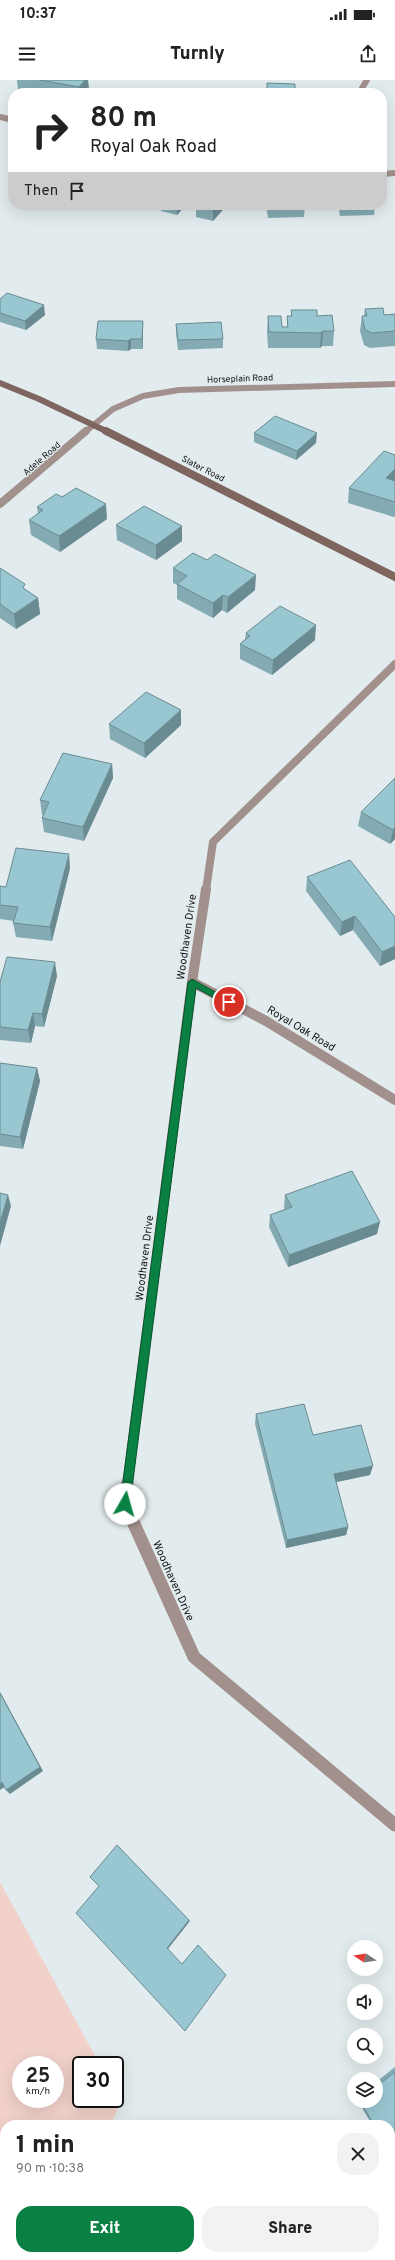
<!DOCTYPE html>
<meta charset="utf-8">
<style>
body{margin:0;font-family:Overpass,sans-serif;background:#f2f2f2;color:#222;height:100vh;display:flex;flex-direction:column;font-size:15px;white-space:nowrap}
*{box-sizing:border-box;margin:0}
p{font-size:13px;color:#767676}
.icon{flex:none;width:22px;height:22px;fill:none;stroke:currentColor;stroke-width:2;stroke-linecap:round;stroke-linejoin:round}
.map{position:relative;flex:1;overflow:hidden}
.details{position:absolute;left:0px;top:2040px;width:395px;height:140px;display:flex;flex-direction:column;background:#fff;border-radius:16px 16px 0 0;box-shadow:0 4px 16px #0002}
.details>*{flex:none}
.guide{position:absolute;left:8px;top:8px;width:379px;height:122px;border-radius:16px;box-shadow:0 4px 16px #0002;background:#fff;color:#222;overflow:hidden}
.needle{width:26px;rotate:282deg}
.controls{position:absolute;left:347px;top:1860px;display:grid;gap:8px}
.controls a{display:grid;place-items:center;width:36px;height:36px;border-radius:50%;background:#fff;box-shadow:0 4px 16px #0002;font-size:20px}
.speed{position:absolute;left:12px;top:1976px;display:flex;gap:8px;font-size:20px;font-weight:700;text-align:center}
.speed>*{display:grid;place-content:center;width:52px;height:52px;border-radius:50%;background:#fff;box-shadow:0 4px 16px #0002;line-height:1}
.speed small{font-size:10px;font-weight:400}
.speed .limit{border:2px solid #111;border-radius:6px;background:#fff;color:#111}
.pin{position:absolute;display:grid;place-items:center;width:34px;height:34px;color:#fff;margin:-17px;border:2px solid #fff;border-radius:50%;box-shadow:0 1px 4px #0007}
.me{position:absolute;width:44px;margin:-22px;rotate:7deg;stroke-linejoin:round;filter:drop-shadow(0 0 3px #0008)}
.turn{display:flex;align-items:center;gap:14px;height:84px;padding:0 16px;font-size:18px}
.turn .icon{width:52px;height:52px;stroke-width:2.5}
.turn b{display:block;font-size:28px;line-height:34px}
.then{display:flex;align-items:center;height:38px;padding:0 16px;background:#0003;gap:8px;font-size:15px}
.round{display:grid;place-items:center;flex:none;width:42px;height:42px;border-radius:16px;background:#f2f2f2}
.headline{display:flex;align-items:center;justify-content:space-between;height:68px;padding:0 16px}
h1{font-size:24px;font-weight:800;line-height:30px}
.cta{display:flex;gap:8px;margin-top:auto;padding:8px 16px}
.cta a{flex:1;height:46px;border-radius:16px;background:#0b8043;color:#fff;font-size:16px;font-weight:800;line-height:46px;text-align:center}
.cta a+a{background:#f2f2f2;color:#222}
.status{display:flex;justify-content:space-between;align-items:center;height:28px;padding:0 20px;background:#fff;direction:ltr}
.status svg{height:11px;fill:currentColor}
header{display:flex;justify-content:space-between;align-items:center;height:52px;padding:0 16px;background:#fff;font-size:18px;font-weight:800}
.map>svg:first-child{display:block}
.green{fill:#f1d1ca;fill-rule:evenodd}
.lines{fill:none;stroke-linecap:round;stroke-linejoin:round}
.street-far3{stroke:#a2908c;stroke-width:6}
.street-far2{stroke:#a2908c;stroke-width:8}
.street-far1{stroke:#a2908c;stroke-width:10}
.street{stroke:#a2908c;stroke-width:13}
.secondary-far1{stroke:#7f6560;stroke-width:6}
.secondary{stroke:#7f6560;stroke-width:8}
.wall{fill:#84abb4}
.shaded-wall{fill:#6b8b92}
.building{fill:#99c7d1;stroke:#6b8b92}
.route{fill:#0b8043;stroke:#07532c}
.labels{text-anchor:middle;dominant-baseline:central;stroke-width:3;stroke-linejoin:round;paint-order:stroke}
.far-street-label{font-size:9px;fill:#131616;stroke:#e2ebed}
.street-label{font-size:11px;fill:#131616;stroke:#e2ebed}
</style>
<div class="status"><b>10:37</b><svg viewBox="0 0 49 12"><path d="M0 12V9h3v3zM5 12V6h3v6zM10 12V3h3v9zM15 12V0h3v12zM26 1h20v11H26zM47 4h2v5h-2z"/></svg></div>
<header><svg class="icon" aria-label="menu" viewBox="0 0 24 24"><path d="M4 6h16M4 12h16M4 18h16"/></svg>Turnly<svg class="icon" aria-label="share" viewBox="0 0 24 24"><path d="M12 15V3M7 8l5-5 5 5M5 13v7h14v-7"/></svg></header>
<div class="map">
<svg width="395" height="2180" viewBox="0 0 395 2180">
<rect width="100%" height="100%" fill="#e2ebed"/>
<path class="green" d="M0,1802L100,1985H81V2019H115V2011L121,2023L110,2045H5V2175H46L44,2180H0ZM21,1985H55V2019H21Z"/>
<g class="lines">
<path class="street-far3" d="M362,13V8L367,0
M0,37L13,40
M382,94L395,93
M85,352L113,329L143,316L179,310L395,304"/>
<path class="street-far2" d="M0,424L86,351
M206,810L213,762L395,584"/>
<path class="street-far1" d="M192,902L266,941L395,1020
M127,1406L192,902L206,809"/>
<path class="street" d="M127,1405L125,1424L194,1577L395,1745"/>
<path class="secondary-far1" d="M0,303L39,319L108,352"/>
<path class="secondary" d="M106,351L395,497"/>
</g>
<path class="wall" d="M17,0H88L89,11L87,13H32L18,10Z
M161,125H227L213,141L196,137V130L184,127L177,135L161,131Z
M266,125H305L304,137L268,138Z
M338,125H375L374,135L340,136Z
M0,219L45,235L26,250L0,242Z
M365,229L384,235L395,234V266L370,268L364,265L360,251L362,236H364Z
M291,230L317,236L334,251L333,266H322L320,268H268L267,252L268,236L282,247H287V236H291Z
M143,241V269H131L128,271L97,269L96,259Z
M176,244L223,259V268L178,270L176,253Z
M254,353L316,363L296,380L254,362Z
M395,375V436L394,437L348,423L349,408Z
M37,427L107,439L60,472L31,455L29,440L38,434Z
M116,445L182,446V461L156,480L117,460Z
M0,488L26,510L38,518L40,534L16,549L0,538Z
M173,488L255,510L227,533L222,530L213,538L177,519V505L173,503Z
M246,553L315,560L272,595L240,579V564L245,559Z
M181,630V645L145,678L110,659L109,644Z
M112,684L113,698L84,761L44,752L42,738L44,735H42L40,720Z
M395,698V759L390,764L358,746L361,732Z
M70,788L52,861L16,857L13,843L14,841L0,839V806L6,807Z
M307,797L395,837V879L380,886L353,850L340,856L306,811Z
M57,896L44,947L35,946L31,963L0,960V902Z
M0,983L37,988L40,1001L23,1069L0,1066Z
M285,1115L377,1154L288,1187L269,1147L270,1135L285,1129L284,1127Z
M256,1334L313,1355L370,1395L336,1402L348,1447L346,1455L286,1468L255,1344Z
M395,1987V2128L390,2119V2045H372L358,2021H376V2002Z"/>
<path class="shaded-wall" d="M85,0H88L89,11L87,13H79V7Z
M177,125H184V127L177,135Z
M214,125H227L213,141V126Z
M44,225L45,235L26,250L25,241Z
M143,241V269L142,259Z
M323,251L322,266L320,268L321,253Z
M131,259V269L128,271V261Z
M317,353L316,363L296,380L297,371Z
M395,389V402L386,398Z
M106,424L107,439L60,472L59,456Z
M182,446V461L156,480V465Z
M256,495L255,510L227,533L228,517Z
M223,515L222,530L213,538V523Z
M38,518L40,534L16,549L14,534Z
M316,545L315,560L272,595L273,580Z
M181,630V645L145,678L144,663Z
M112,684L113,698L84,761L83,747Z
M395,747V759L390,764L393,750Z
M69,774L70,788L52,861L50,847Z
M355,836L353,850L340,856L342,842Z
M395,866V879L380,886L382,872Z
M55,882L57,896L44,947L42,934Z
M33,933L35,946L31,963L28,950Z
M37,988L40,1001L23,1069L20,1057Z
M8,1115L11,1126L0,1166V1143Z
M380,1142L377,1154L288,1187L289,1175Z
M373,1386L370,1395L332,1403L334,1394Z
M348,1447L346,1455L286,1468L287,1460Z
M0,1612L43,1691L10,1714L6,1710Z
M2,1702L6,1706L0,1710V1704Z
M189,1840L190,1841L168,1869L167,1868Z"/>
<path class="building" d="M40,0H85L79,7Z
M267,3L295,4V13H270L267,12Z
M268,125H305V127L268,128Z
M340,125H375V126H341Z
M7,213L44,225L25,241L0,233V219Z
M383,228L384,235L395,234V251L372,253L365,250L362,236H367L365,229Z
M291,230H317V236L332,235L334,251H323L321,253L269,252L268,236H281L282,247H288L287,236H292Z
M98,241H143L142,259H131L128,261L96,259Z
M221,242L223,259L178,260L176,244Z
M275,336L317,353L297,371L254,353Z
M384,371L395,375V389L386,398L395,401V422L349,408Z
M76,408L106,424L59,456L29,440L43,430L37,427L56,414L62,417Z
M144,426L182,446L156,465L116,445Z
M193,473L207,480L215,474L256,495L228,517L223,515L213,523L177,504L187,496L173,488Z
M0,488L25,504L23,508L38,518L14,534L0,524Z
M280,526L316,545L273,580L240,564L250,556L246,553Z
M146,612L181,630L144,663L109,644Z
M63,673L112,684L83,747L42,738L49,722L40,720Z
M395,698V747L393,750L361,732Z
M16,768L69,774L50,847L13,843L18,827L0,825V806L6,807Z
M350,780L395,837V866L382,872L355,836L342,842L307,797Z
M7,877L55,882L42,934L33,933L28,950L0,947V902Z
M0,983L37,988L20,1057L0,1054Z
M352,1091L380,1142L289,1175L270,1135L292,1127L285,1115Z
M0,1113L8,1115L0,1143Z
M304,1324L313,1355L361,1345L373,1386L334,1394L348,1447L287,1460L256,1334Z
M0,1613L40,1687L6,1710L2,1702L0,1704Z
M117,1765L189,1840L167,1868L182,1884L198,1865L226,1895L185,1951L76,1833L99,1806L90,1797Z
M395,1992V2125L390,2116V2045H374L360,2021H376V2007Z"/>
<path class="route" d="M192,899L233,922L232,924H226L196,908L130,1424L125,1429L120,1424L188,902Z"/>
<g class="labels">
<g class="far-street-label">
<text transform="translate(240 299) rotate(-2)">Horseplain Road</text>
<text transform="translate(42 379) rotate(-41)">Adele Road</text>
<text transform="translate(203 389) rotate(27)">Slater Road</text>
</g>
<g class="street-label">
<text transform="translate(187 857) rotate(-82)">Woodhaven Drive</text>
<text transform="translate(301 949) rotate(31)">Royal Oak Road</text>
<text transform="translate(145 1178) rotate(-83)">Woodhaven Drive</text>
<text transform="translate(173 1501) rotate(66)">Woodhaven Drive</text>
</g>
</g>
</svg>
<div class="controls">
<a><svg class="needle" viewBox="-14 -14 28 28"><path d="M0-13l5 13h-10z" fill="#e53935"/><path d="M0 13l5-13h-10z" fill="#767676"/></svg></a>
<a><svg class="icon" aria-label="sound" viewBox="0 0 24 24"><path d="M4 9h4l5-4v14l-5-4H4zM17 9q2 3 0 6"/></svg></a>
<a><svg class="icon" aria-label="search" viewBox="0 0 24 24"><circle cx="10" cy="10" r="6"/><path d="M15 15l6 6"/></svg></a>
<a><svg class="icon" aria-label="layers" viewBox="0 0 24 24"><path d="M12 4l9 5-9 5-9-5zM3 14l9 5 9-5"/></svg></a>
</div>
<div class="speed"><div>25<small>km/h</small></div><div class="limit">30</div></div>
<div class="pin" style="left:229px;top:922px;background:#d93025"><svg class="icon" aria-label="arrive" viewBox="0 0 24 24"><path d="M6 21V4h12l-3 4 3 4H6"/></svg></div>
<svg class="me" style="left:125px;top:1424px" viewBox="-20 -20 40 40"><circle r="19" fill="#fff"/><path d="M0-13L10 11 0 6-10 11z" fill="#0b8043"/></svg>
<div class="guide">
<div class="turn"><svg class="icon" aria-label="right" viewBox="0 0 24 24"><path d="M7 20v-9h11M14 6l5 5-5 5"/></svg><div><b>80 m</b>Royal Oak Road</div></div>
<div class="then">Then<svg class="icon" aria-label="arrive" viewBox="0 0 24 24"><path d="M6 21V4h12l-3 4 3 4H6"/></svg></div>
</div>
<section class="details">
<div class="headline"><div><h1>1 min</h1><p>90 m · 10:38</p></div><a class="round"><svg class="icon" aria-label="close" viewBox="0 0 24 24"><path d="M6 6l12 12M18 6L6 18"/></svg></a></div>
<div class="cta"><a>Exit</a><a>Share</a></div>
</section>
</div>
